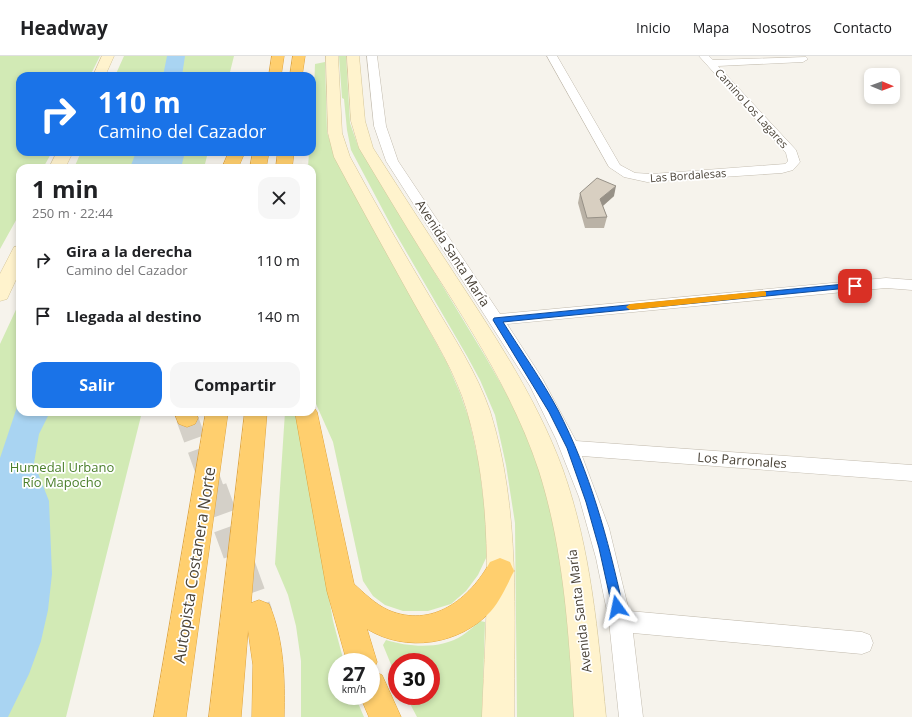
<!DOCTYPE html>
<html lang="es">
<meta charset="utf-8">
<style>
body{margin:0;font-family:"Open Sans",sans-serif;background:#f6f6f6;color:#202124;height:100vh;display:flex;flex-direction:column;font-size:15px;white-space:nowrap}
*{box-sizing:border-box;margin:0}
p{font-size:13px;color:#757577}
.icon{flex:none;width:22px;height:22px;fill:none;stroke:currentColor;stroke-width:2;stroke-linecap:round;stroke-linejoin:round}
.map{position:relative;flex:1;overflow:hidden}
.side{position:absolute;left:16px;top:108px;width:300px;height:252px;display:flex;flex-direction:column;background:#fff;border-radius:12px;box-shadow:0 2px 6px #0003}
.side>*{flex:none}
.hud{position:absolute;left:16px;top:16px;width:300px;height:84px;border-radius:12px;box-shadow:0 2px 6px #0003;background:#1a73e8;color:#fff;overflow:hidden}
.needle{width:26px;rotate:91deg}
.fabs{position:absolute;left:864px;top:12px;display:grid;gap:8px}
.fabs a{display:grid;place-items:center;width:36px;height:36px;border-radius:8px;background:#fff;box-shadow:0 2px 6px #0003;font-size:20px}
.speed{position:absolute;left:328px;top:597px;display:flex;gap:8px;font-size:20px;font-weight:700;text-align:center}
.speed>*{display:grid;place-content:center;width:52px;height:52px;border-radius:50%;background:#fff;box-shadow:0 2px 6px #0003;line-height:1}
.speed small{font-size:10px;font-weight:400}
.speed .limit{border:6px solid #d22;background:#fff;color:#111}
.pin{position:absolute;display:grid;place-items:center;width:34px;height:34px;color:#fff;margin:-17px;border-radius:8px;box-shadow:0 2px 6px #0006}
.me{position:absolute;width:44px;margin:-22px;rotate:348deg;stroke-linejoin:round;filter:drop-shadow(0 0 3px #0008)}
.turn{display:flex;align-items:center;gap:14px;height:84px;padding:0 16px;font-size:18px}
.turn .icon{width:52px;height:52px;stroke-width:2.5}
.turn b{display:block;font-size:28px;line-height:34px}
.round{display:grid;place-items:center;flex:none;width:42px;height:42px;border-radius:12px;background:#f6f6f6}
.head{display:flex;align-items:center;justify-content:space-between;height:68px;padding:0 16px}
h1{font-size:24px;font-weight:700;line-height:30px}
.action{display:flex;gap:8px;margin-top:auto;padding:8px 16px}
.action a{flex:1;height:46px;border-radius:12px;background:#1a73e8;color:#fff;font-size:16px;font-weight:700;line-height:46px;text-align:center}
.action a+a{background:#f6f6f6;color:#202124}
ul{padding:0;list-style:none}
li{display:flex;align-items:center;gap:12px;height:56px;padding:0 16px}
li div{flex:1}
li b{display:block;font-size:15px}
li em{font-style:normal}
header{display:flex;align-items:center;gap:24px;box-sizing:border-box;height:56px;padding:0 20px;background:#fff;border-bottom:1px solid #e0e0e0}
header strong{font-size:19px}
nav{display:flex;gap:22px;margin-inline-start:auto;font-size:14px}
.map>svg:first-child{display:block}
.green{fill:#d2eab5}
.water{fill:#a9d4f2}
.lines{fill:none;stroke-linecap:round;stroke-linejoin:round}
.motorway-tunnel-far1{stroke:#d4d0c8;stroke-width:22;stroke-dasharray:22 11;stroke-linecap:butt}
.motorway-tunnel{stroke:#d4d0c8;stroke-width:28;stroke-dasharray:28 14;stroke-linecap:butt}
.minor-casing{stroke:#c2bbae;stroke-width:1}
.secondary-casing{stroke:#d6c79b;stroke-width:1}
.motorway-casing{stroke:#e0a43c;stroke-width:1}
.minor{fill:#fff;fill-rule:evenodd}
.secondary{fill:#fff3cd;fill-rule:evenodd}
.motorway{fill:#ffcf6e;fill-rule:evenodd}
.wall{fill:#bab2a6}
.shaded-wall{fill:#979187}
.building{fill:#d8cfc1;stroke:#979187}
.route{fill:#1a73e8;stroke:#114b97}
.slow{fill:#f59e0b}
.labels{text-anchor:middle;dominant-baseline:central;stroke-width:3.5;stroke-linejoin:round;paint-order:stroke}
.far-street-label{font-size:11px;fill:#4b4439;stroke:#fff}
.street-label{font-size:13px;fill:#4b4439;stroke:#fff}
.park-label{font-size:13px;fill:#4a7f2a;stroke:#fff}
.near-street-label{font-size:16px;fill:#4b4439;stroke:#fff}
</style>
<header>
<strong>Headway</strong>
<nav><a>Inicio</a><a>Mapa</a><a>Nosotros</a><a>Contacto</a></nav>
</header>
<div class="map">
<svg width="912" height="661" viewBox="0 0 912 661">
<rect width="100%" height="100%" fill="#f6f3ec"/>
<path class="green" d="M0,0H100L90,20H20V96H52L43,112H20V157L0,193Z
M124,0H234L229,20H115Z
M339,0H346L350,67L358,90L485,300L509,342L530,386L556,465L570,576L574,661H517L515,467L506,409L495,359L480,324L467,300L393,173L351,94L347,74L344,43L342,42Z
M325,6L327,76L336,104L447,307L460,337L469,363L479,408L485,456L487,500L478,519L466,535L451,548L428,555H403L385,549L373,540L363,525L333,386L312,339V112H308L309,96H312L315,8Z
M81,96H208L204,112H74Z
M20,245V356H142L66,661H0V288Z
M285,356H297L333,565L344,606H337V640H355L364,661H301V605L296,570L288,539L275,508Z
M480,565L485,566L482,661H417L406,640H431V606H397V623L383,589L386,584C409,591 441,594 463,579C469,575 474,570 480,565Z"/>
<path class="water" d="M167,0H185L182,20H163Z
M136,96H185L181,112H130Z
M20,342V356H50L39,378L34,407L49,445L52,518L48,554L41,585L29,618L8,661H0V402Z"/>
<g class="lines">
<path class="motorway-tunnel-far1" d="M187,362L213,433"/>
<path class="motorway-tunnel" d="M213,432L259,558"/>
<g class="minor-casing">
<path id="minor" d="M367,0H377L386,70L398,105L500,258L886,222L912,224V234L886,232L507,268L542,322L576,385L912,409V425L582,400L609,472L629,555L862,576L870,579L873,587L870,595L862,598L633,577L643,661H619L609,565L596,502L579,441L556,383L530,330L386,105L374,70Z
M547,0H557L620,109L635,117L652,118L785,108L788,105L786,97L699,0H709L713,4L806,1L808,3L803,6L718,10L796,94L800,106L793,114L782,117L647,126L624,121L609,111Z"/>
</g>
<g class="secondary-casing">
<path id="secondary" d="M102,0H114L105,20H93Z
M326,0H338L342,77L350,101C377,151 405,199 434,248C454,282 477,317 490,355C521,454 514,559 514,661H482C486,559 496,454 467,355C456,317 433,281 414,247C387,198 360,150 334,101L328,77Z
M347,0H359L365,65L373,92C398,131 423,170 448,208C491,274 536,340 563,414C591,493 598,578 606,661H574C569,578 564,494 539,415C515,342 473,276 432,212C407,172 383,132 359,92L351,65Z
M57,96H73L65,112H49Z
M20,190V215L7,243L0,245V218L14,191Z"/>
</g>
<g class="motorway-casing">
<path id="motorway" d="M272,0H284L281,20H269Z
M293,0H305L302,20H290Z
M229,96H245L238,112H222Z
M253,96H269L266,112H250Z
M278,96H294L292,112H276Z
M312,349L317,356L354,528C364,537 375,548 388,554C432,573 470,543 490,506L500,502L510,506L514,515C507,529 501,543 491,555C460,589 406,597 367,573L377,606L373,615L382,619L401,661H369L360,640H371V606H347L327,535L295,356H312Z
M174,356H196L198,362L195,368L187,371L179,368Z
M206,356H228L186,661H154Z
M245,356H267L251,547L259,544L269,548C284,583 285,623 284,661H252L253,609L248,574L241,661H209Z"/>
</g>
<use href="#minor" class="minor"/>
<use href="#secondary" class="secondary"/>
<use href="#motorway" class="motorway"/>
</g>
<path class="wall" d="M580,137L614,140L603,150L607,161L604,172H585L578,147Z"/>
<path class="shaded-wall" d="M616,130L614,140L598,154L600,143Z"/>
<path class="building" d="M597,122L616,130L600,143L607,161L587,162L580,137Z"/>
<path class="route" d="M855,227L858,228V231L503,266C521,295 542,324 558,354C590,416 608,483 623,551L621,555L617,556L613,555L599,492L586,446L567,392L549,356L493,264L494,262Z"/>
<path class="slow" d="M764,235L766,236V240L630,254L626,251L630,248Z"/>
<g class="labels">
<g class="far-street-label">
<text transform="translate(752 52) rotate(48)">Camino Los Lagares</text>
<text transform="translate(688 119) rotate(-4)">Las Bordalesas</text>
</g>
<g class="street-label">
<text transform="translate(453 197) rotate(57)">Avenida Santa María</text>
<text transform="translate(742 404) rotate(4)">Los Parronales</text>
<text transform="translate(579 555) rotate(-97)">Avenida Santa María</text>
</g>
<g class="park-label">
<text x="62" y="411">Humedal Urbano<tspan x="62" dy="15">Río Mapocho</tspan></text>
</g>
<g class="near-street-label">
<text transform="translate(194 509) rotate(-81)">Autopista Costanera Norte</text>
</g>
</g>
</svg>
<div class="fabs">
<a><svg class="needle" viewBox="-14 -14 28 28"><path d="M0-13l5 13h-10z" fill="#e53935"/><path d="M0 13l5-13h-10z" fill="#757577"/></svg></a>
</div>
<div class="speed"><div>27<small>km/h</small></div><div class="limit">30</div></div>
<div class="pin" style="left:855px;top:230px;background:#d93025"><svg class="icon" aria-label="arrive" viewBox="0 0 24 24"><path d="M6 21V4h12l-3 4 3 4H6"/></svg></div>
<svg class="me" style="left:617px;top:551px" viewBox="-20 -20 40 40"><path d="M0-17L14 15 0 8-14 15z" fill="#1a73e8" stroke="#fff" stroke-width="4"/></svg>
<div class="hud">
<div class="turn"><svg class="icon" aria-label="right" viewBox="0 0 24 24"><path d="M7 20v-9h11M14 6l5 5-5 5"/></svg><div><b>110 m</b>Camino del Cazador</div></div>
</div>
<section class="side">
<div class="head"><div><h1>1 min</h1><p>250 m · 22:44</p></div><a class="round"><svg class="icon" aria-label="close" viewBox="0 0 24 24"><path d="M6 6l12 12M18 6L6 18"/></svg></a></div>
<ul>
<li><svg class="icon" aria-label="right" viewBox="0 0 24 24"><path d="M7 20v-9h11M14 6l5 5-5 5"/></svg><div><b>Gira a la derecha</b><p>Camino del Cazador</p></div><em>110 m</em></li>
<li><svg class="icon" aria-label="arrive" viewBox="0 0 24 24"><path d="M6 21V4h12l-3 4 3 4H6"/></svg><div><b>Llegada al destino</b></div><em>140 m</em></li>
</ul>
<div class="action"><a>Salir</a><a>Compartir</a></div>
</section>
</div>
